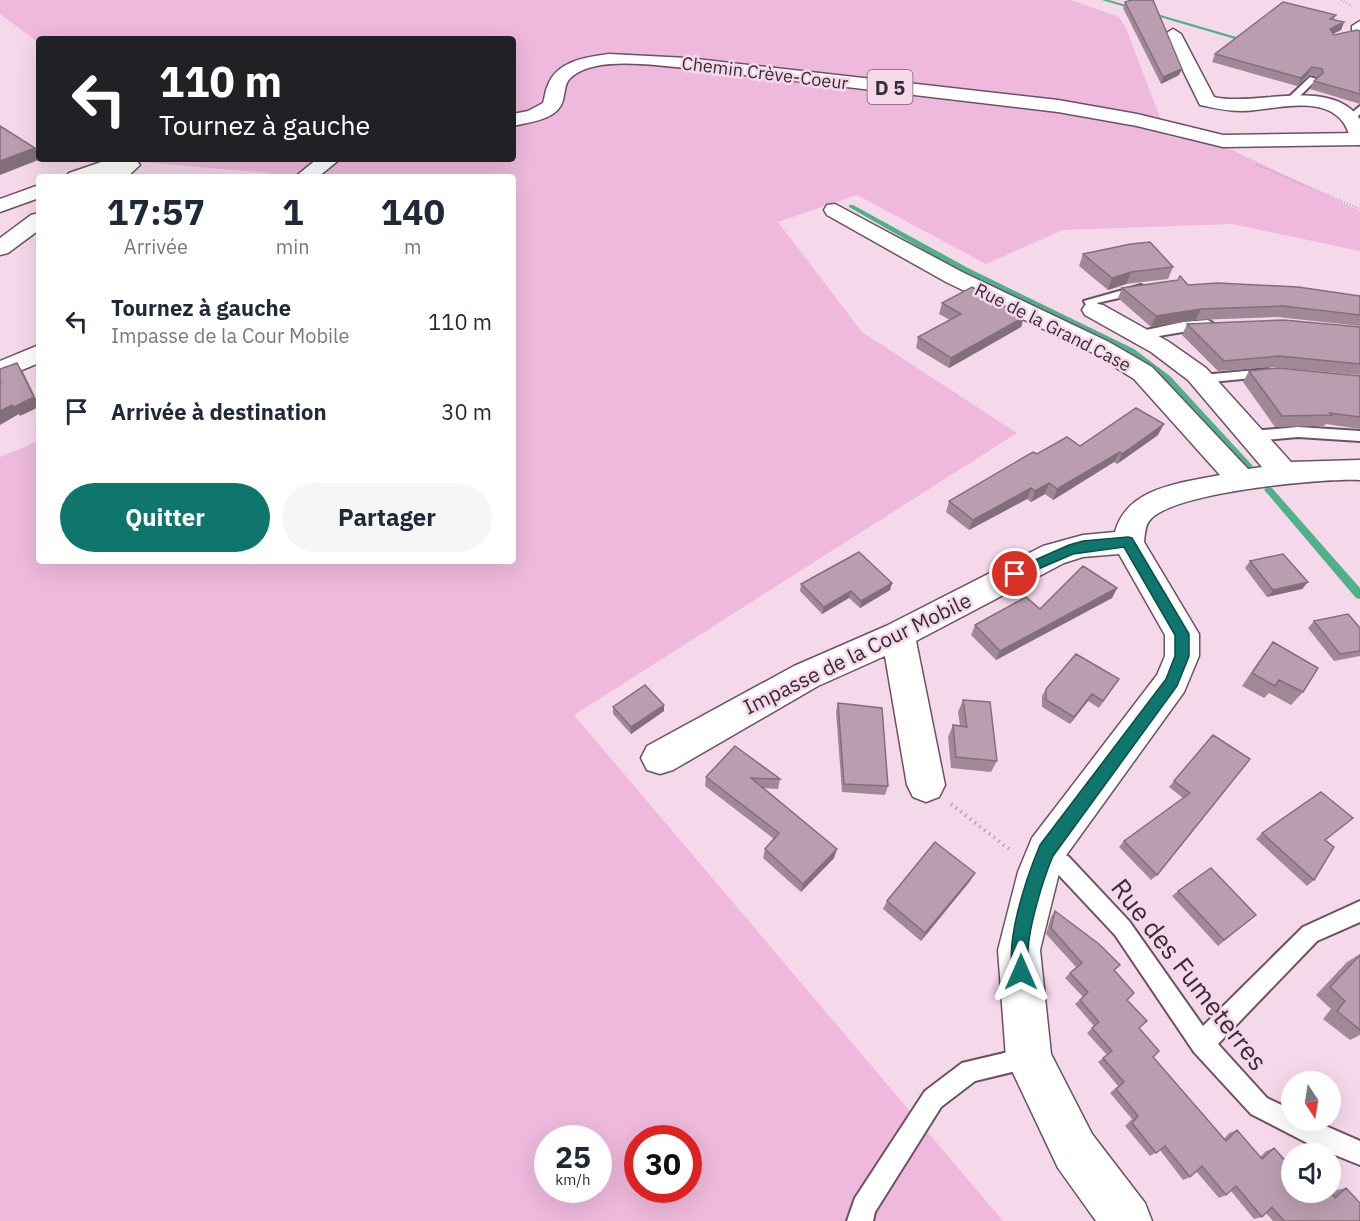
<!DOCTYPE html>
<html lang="fr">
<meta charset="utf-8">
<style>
body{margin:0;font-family:"IBM Plex Sans",sans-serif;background:#f6f6f7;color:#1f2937;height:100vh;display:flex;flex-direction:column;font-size:22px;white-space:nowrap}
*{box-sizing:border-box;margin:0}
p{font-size:20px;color:#747a83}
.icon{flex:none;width:33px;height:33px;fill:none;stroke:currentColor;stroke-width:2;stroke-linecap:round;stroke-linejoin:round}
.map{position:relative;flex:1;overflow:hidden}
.sheet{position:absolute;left:36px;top:174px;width:480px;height:390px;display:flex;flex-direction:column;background:#fff;border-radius:6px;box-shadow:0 6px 24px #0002}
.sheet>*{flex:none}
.guide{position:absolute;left:36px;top:36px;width:480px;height:126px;border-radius:6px;box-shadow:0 6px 24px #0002;background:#202124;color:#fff;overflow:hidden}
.needle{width:39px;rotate:168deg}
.buttons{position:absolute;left:1281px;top:1071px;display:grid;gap:12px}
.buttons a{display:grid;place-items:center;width:60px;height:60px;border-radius:50%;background:#fff;box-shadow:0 6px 24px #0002;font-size:30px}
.speed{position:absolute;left:534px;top:1125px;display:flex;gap:12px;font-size:30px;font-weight:700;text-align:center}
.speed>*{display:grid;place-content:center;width:78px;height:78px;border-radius:50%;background:#fff;box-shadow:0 6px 24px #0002;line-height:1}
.speed small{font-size:15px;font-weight:400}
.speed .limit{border:9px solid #d22;background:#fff;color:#111}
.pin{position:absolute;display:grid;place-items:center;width:51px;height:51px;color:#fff;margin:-26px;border:3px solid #fff;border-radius:50%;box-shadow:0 2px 6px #0007}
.me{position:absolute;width:66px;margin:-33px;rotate:0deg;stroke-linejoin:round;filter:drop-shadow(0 0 4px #0008)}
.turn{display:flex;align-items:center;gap:21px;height:126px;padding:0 24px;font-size:27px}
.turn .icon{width:78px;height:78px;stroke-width:2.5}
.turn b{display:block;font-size:42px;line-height:51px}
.eta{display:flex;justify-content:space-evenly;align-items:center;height:102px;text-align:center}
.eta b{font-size:36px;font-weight:800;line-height:42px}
.action{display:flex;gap:12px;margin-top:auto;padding:12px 24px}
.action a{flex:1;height:69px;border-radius:36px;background:#0f766e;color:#fff;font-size:24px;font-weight:800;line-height:69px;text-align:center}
.action a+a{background:#f6f6f7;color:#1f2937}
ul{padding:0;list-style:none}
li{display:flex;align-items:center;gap:18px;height:90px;padding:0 24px}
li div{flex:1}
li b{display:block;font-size:22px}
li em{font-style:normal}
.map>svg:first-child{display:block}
.green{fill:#eeb9dc;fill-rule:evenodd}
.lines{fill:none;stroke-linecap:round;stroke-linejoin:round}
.stream{fill:#50b089;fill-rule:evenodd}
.service-casing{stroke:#6b5262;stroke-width:4}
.minor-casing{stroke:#6b5262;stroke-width:3}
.primary-casing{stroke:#6b5262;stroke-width:3}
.path-far1{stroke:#bba2b2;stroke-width:2;stroke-dasharray:1 2;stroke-linecap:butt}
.path{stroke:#bba2b2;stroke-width:4;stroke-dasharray:1.5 4.5;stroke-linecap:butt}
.service{fill:#fff;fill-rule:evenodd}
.minor{fill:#fff;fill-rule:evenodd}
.primary{fill:#fff;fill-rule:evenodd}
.wall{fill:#a08897}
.shaded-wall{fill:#826f7b}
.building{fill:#ba9eb0;stroke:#826f7b;stroke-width:1.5}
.route{fill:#0f766e;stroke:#0a4d48;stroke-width:1.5}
.labels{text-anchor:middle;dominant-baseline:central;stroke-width:5;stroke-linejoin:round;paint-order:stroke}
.far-street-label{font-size:18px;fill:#392d35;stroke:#f6d8eb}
.shield{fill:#f6d8eb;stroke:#72606c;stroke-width:1.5}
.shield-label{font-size:20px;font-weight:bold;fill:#392d35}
.street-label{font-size:21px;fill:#392d35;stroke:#f6d8eb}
.near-street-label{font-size:26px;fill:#392d35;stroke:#f6d8eb}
</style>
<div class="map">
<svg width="1360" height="1221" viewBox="0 0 1360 1221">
<rect width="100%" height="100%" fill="#f6d8eb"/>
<path class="green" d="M0,0H1071L1119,17L1126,28L1167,136L1226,147L1360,211V251L1232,224L1063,230L986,264L857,195L778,222L862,332L1017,433L574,715L1003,1221H0V457L39,441V561H513V177H269V173L107,159H513V39H39V43L0,14ZM548,1138H598V1190H548ZM638,1138H688V1190H638Z"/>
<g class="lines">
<path class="stream" d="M1102,0H1109L1250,41L1245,42Z
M849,205H853L968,268L1134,349L1170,376L1251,464L1253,466L1251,468H1245L1164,380L1128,353L962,272L849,207Z
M1269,487L1272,488L1360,588V599L1356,598L1266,492L1264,490L1266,488Z"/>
<g class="service-casing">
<path id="service" d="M1310,77L1317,79L1295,101H1289V97Z
M1360,106V114L1353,121H1347V117Z
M1141,285L1147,289L1145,292L1097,303L1100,310L1098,313H1090L1084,301Z
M1208,320L1214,324L1212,327L1141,339L1135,335L1137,332L1183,322Z
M1267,369L1272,370V376L1202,383L1195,379L1202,375Z
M1298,427L1360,431V441L1298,437L1253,441L1246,436L1253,431Z
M1046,842L1069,857L1129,921L1203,1026L1303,927L1360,901V922L1317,941L1218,1044L1267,1098L1292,1110V1120H1312L1360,1141V1165L1315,1147L1251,1114L1194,1052L1115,935L1055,871L1039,858L1036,851L1039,844Z
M1029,1047L1037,1050L1040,1058L1037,1066L975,1081L941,1107L875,1212L873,1221H847L855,1198L925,1091L962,1063Z"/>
</g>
<g class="minor-casing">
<path id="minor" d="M1360,21V39L1352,34V26Z
M1173,29L1181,34L1214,97C1256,107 1330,76 1360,119V145L1353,143C1349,137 1348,128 1343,122C1321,93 1271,111 1241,111C1227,111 1214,108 1200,105L1165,34Z
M835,204L962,272L1109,342L1152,367L1248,469L1262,467L1188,380L1151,352L1085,315L1082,310L1085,305L1094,303L1103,305L1169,342L1206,368L1291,462L1360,460V480C1323,478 1173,492 1150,520C1145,525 1145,535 1144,542L1199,634V656L1184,692L1062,861L1040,950L1051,1054L1092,1134L1145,1203L1152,1221H1096L1058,1168L1006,1058L998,950L1018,872L1032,838L1157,675L1165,656V635L1119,554L1083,557L1064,563L916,641L945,785L939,797L926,802L913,797L907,785L885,656L818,686L673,770L660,774L647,770L641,758L647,746L794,666L886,626L1043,546L1083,535L1115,532C1127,487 1181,483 1220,475L1134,379L1091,352L946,282L827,215L824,210L827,205Z"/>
</g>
<g class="primary-casing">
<path id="primary" d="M609,54L687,58L1058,100L1137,114L1223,135L1360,133V145L1223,147L1137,126L1058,112L687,68C656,66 600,56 574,75C564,82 566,89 563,100C558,120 530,122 513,126V114L528,111L543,103C545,97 545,91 548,85C557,61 586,57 609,54Z
M110,159L137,161L140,165L127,177H104L106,174L96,177H66L69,173Z
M317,159H340L318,177H295Z
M39,185V198L0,212V199Z
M39,213V230L8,253L0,255V238L31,215Z
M39,345V363L0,379V361Z"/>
</g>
<path class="path-far1" d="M1341,0L1352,6
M1256,164L1360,209"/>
<path class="path" d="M951,804L1009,849"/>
<use href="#service" class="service"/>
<use href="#minor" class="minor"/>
<use href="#primary" class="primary"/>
</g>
<path class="wall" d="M1125,2L1179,75L1161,84L1123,8Z
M1336,15L1334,20L1344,22L1341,30L1333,34L1334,35L1360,31V104L1310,89L1314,81L1318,77L1308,75L1297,86L1212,62L1215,54Z
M1083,254L1173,267L1168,279L1126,284L1108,290L1079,266Z
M1188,285L1360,296V326L1277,317L1196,320L1151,327L1118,298L1122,288Z
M942,303L1024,317L1021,327L949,368L916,348L918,337L950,320L939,314Z
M1187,324L1360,327V375L1272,367L1218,371L1182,335Z
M1249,371L1360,376V429L1326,424L1324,426L1275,427L1243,382Z
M1158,435L1117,464L1114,462L1053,500L1045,494L1031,502L1027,499L969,530L946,512L949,501L1037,454L1080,446Z
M1250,561L1308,582L1302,589L1267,597L1245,568Z
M892,583L890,590L860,608L849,598L822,614L800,591L801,584Z
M1117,588L1112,598L996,660L971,635L975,625L1040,609Z
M1314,621L1360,628V656L1334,661L1308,628Z
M1273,642L1303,692L1291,705L1269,693L1264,698L1242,686L1263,655Z
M1114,686L1099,708L1088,701L1070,724L1042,707V696L1046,689Z
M963,700L997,761L991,772L951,768L948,737L953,725L960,726L958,712Z
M838,703L888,786L885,795L842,792L836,712Z
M664,705V711L631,734L613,714V707Z
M1213,735L1157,875L1151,880L1119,847L1124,841L1183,798L1169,787Z
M735,746L780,779L778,789L763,788L834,858L801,892L763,858L765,849L774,839L705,786L706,777Z
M1262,833L1325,840L1314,880L1307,886L1256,839Z
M970,881L921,941L883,909L887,901Z
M1178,891L1256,915L1218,946L1172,896Z
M1055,911L1114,970L1153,1057L1224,1139L1229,1133L1237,1130L1260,1157L1266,1151L1274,1148L1292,1192L1332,1195L1337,1190L1346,1188L1360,1221H1273L1266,1213L1262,1217L1254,1219L1231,1191L1226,1195L1219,1198L1196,1171L1190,1177L1183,1180L1160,1150L1150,1156L1125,1126L1132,1119L1110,1093L1118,1086L1098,1062L1107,1055L1087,1033L1094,1026L1075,1004L1083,997L1065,978L1076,967L1046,934L1051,917Z
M1360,954V1035L1350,1040L1323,1019L1331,1009L1316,995L1347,962Z"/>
<path class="shaded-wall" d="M1344,22L1341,30L1326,37L1330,29Z
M1312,67L1308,75L1297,86L1301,78Z
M1182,69L1179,75L1161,84L1163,77Z
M35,148L39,156V159H41L0,175V161Z
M1131,272L1126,284L1108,290L1112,278Z
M1201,309L1196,320L1151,327L1156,316Z
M1024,317L1021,327L949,368L951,358Z
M17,363L23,372L39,405V407L20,416L19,414L0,425V411Z
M1164,424L1158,435L1117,464L1122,454Z
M1120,452L1114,462L1053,500L1057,489Z
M1049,483L1045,494L1031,502L1035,491Z
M1031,488L1027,499L969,530L973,520Z
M1308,582L1302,589L1267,597L1273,590Z
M892,583L890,590L860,608L861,601Z
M1117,588L1112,598L996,660L1000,651Z
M851,591L849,598L822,614L824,607Z
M1092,694L1088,701L1070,724L1074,717Z
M664,705V711L631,734V727Z
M837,849L834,858L801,892L803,884Z
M975,873L970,881L921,941L925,933Z"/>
<path class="building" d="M1132,0H1153L1182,69L1163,77L1125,2Z
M1283,2L1336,15L1330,19L1344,22L1330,29L1334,35L1357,30L1360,31V94L1314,81L1323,73L1322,69L1312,67L1301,78L1215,54Z
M0,126L35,148L0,161Z
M1150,242L1173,267L1131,272L1112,278L1083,254L1131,244Z
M1180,276L1188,285L1218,283L1298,287L1360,296V315L1283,306L1201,309L1156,316L1122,288L1178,280Z
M972,287L1024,317L951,358L918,337L961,314L942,303Z
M1284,320L1360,327V364L1279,356L1224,361L1187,324Z
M17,363L34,397L14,407L12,405L0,411V383L1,384L0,381V369Z
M1278,368L1360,376V417L1330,413L1332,415L1282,416L1249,371Z
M1136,408L1164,424L1122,454L1120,452L1057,489L1049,483L1035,491L1031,488L973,520L949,501L1033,452L1037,454L1067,437L1080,446Z
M859,552L892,583L861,601L851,591L824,607L801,584Z
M1283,554L1308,582L1273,590L1250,561Z
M1083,566L1117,588L1000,651L975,625L1026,597L1040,609Z
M1348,614L1360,628V651L1340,654L1314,621Z
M1273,642L1318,668L1303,692L1279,680L1275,686L1252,673Z
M1076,654L1119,679L1103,701L1092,694L1074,717L1046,700V689Z
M645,685L664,705L631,727L613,707Z
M963,700L990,702L997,761L956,757L953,725L967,727Z
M838,703L882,708L888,786L844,784Z
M1213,735L1250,759L1157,875L1124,841L1190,793L1174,781Z
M735,746L780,779L751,778L837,849L803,884L765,849L779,833L706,777Z
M1321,792L1353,818L1325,840L1334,847L1314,880L1262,833Z
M935,842L975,873L925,933L887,901Z
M1211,868L1256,915L1224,940L1178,891Z
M1055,911L1099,944L1120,965L1114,970L1134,993L1127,1000L1147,1021L1139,1028L1159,1051L1153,1057L1226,1141L1237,1130L1262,1159L1274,1148L1292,1168V1192H1330L1335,1198L1346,1188L1360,1203V1221H1284L1272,1207L1262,1217L1236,1186L1226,1195L1202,1166L1190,1177L1165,1146L1156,1153L1132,1123L1138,1116L1116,1089L1124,1082L1103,1058L1112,1051L1092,1028L1099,1022L1080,1000L1088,992L1070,973L1082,963L1051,928Z
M1360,955V1030L1337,1011L1345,1001L1330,987Z"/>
<path class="route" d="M1128,537L1132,538L1189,634V656L1177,686L1053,856C1043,879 1029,926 1028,951C1027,961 1031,968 1027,978L1021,981L1015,978C1002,947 1027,876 1040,845L1166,679L1175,656V635L1124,547L1073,554L1015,579L1008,574L1010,571L1069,545L1083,541Z"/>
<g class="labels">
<g class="far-street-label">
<text transform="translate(765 73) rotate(7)">Chemin Crève-Coeur</text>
<text transform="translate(1053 327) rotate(27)">Rue de la Grand Case</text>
</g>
<rect class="shield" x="867.5" y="70" width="45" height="34" rx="4.5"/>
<g class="shield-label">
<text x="890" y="87">D 5</text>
</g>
<g class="street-label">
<text transform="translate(857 653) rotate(-26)">Impasse de la Cour Mobile</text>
</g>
<g class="near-street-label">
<text transform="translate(1190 974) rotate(52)">Rue des Fumeterres</text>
</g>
</g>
</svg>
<div class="buttons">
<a><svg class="needle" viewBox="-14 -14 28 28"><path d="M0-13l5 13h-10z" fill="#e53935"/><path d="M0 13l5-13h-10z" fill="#747a83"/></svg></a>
<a><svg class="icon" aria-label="sound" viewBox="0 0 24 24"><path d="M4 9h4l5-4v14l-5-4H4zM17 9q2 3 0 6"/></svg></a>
</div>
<div class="speed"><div>25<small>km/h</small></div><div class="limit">30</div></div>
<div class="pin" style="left:1015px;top:574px;background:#d93025"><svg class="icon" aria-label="arrive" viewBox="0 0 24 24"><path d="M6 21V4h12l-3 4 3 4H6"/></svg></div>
<svg class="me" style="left:1021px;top:972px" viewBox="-20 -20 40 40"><path d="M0-17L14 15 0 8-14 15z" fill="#0f766e" stroke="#fff" stroke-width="4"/></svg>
<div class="guide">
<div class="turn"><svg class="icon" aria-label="left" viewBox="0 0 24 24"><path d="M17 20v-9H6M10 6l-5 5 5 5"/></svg><div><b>110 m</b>Tournez à gauche</div></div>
</div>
<section class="sheet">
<div class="eta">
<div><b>17:57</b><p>Arrivée</p></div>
<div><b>1</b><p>min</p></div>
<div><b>140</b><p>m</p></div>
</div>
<ul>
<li><svg class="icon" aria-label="left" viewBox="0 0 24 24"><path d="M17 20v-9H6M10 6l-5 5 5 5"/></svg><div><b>Tournez à gauche</b><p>Impasse de la Cour Mobile</p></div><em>110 m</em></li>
<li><svg class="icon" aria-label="arrive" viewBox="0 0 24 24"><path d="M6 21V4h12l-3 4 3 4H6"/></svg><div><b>Arrivée à destination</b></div><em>30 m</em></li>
</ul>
<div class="action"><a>Quitter</a><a>Partager</a></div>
</section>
</div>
